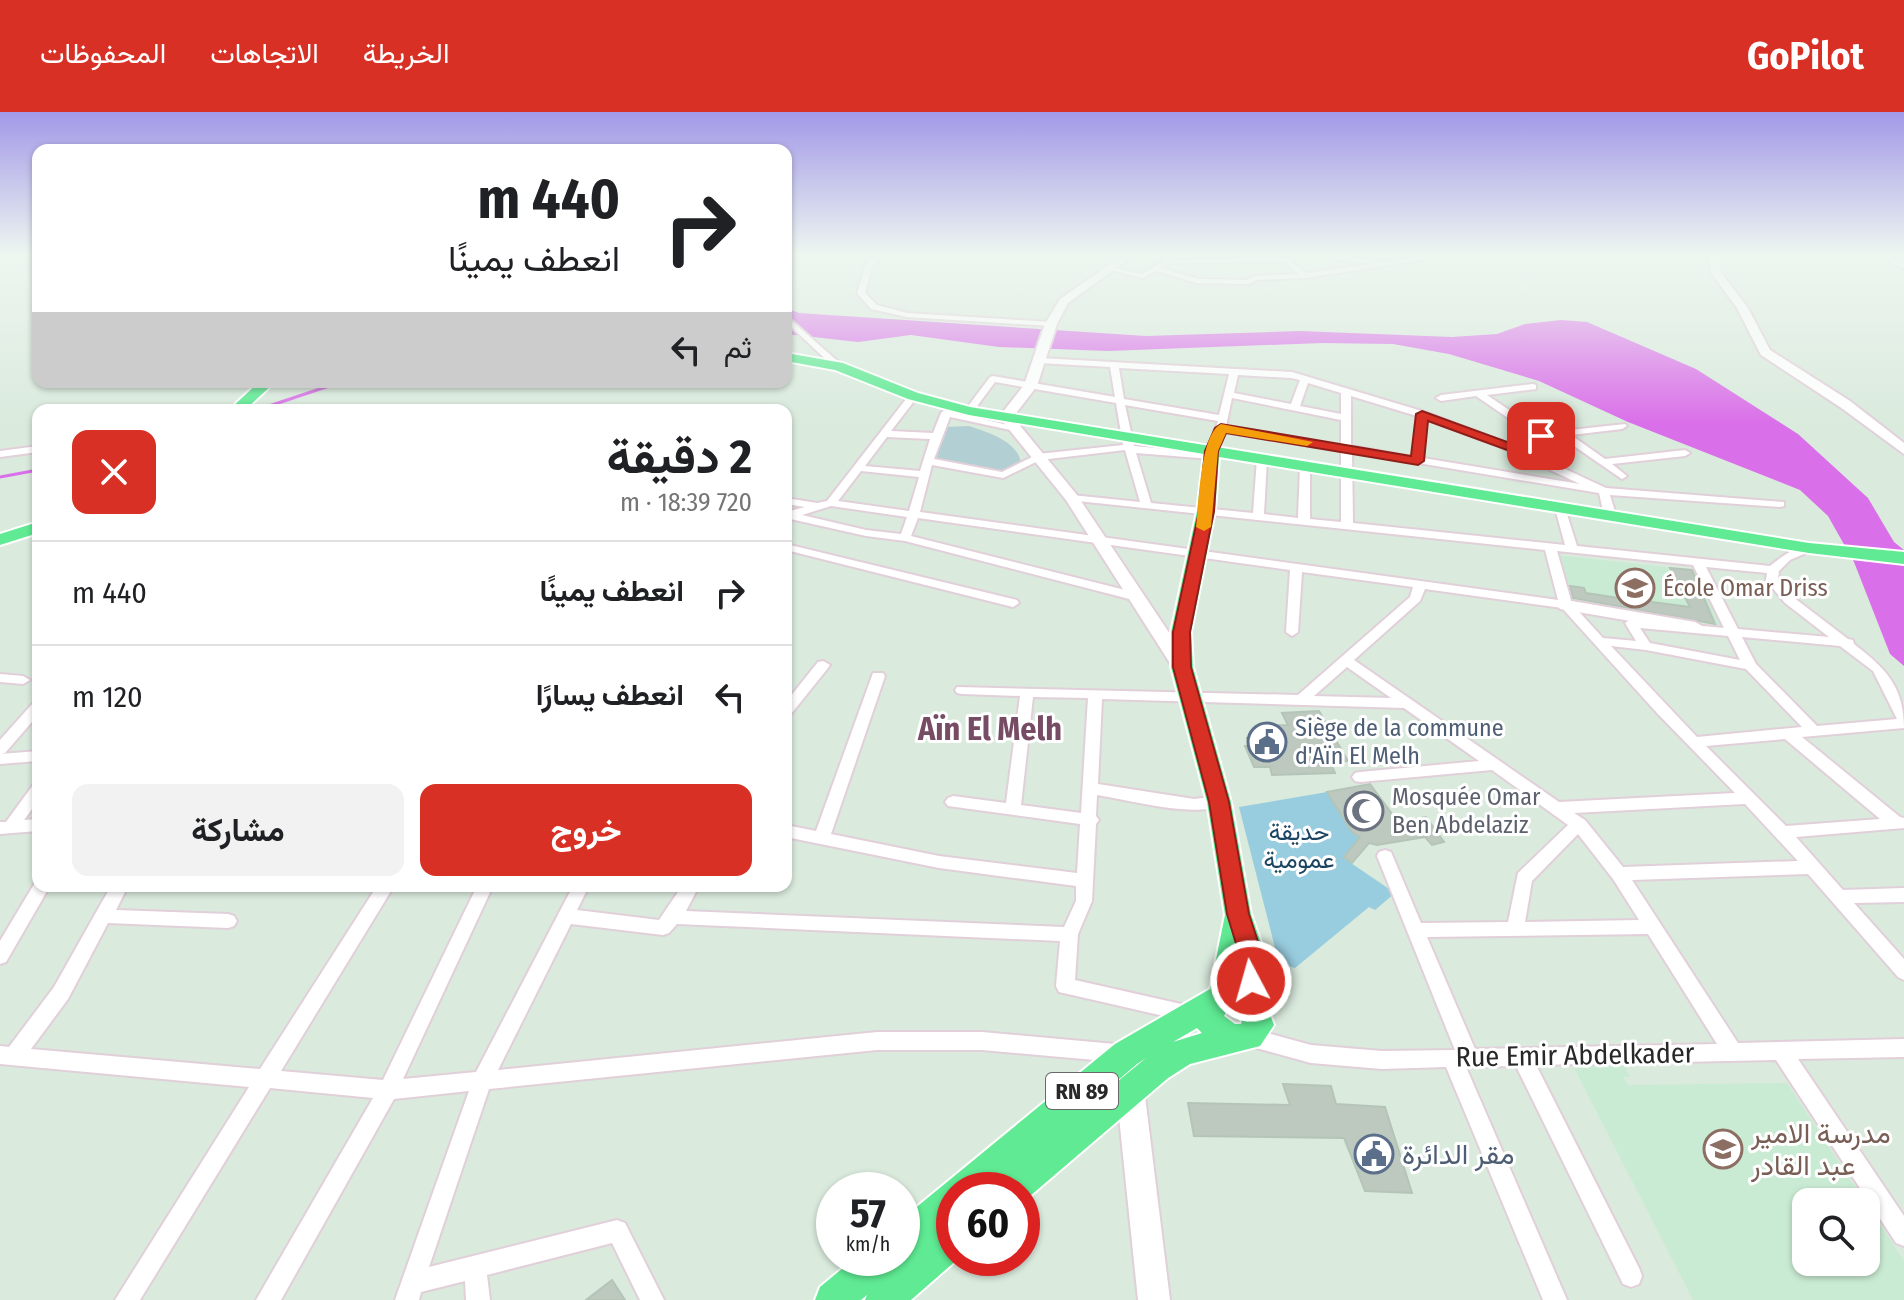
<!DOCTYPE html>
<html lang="ar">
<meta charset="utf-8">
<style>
body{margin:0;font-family:"Fira Sans Condensed",Vazirmatn,sans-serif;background:#f2f2f2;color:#202124;direction:rtl;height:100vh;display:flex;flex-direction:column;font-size:30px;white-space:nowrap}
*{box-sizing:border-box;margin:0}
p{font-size:26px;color:#757577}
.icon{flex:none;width:44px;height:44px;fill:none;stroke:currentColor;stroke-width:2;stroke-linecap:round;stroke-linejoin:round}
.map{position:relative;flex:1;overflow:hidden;direction:ltr}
.details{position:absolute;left:32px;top:292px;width:760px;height:488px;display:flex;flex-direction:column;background:#fff;border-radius:16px;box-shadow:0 2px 6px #0004;direction:rtl}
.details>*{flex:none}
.top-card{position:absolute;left:32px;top:32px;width:760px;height:244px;border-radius:16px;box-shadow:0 2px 6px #0004;direction:rtl;background:#fff;color:#202124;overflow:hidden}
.buttons{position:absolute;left:1792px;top:1076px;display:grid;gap:16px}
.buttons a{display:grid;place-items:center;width:88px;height:88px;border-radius:16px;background:#fff;box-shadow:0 2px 6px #0004;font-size:40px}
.speed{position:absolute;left:816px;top:1060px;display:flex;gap:16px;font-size:40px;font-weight:700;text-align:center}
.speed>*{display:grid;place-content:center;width:104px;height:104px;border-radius:50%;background:#fff;box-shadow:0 2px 6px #0004;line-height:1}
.speed small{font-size:20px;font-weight:400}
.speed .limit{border:12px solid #d22;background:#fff;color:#111}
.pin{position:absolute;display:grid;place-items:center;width:68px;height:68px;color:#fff;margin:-34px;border-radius:16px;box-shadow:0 4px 12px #0006}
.me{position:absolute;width:88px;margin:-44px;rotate:354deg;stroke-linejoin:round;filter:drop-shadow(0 0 6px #0008)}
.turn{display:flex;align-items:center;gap:28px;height:168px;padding:0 40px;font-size:36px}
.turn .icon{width:104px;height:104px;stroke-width:2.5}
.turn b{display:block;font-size:56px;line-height:68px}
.then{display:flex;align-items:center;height:76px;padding:0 40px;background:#0003;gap:16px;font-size:30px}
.round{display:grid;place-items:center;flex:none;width:84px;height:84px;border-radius:16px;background:#f2f2f2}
.head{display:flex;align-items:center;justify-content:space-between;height:136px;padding:0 40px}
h1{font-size:48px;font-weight:700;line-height:60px}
.primary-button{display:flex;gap:16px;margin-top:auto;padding:16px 40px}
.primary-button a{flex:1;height:92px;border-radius:16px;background:#d93025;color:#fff;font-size:32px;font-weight:700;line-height:92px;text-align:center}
.primary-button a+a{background:#f2f2f2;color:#202124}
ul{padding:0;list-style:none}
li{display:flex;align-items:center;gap:24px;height:104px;padding:0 40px;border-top:2px solid #e0e0e0}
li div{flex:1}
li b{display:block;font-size:30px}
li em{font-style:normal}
header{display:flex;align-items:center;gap:48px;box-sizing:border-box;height:112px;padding:0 40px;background:#d93025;color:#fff}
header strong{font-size:38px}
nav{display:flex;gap:44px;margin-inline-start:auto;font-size:28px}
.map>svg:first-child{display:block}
.education{fill:#caebd3}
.green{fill:#98ccdf}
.cemetery{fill:#b2cfd3}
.water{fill:#da70e9}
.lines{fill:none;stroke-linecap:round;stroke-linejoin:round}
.stream{stroke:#da70e9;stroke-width:3}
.building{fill:#bdc8bf;stroke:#b4c5b8;stroke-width:2}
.street-casing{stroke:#e1cfd9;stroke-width:4}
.secondary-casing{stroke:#e1cfd9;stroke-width:4}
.primary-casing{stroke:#fff;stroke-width:4}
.street{fill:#fff;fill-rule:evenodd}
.secondary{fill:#fff;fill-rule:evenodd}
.primary{fill:#5fea93;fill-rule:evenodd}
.route{fill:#d93025;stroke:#8d1f18;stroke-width:2}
.slow{fill:#f59e0b}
.labels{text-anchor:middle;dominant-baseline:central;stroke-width:6;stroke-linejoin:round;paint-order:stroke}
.shield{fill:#fff;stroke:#686868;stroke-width:2}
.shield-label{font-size:22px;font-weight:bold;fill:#282828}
.education-label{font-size:24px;fill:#785e54;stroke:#fff;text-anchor:start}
.service-label{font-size:24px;fill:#4e5e75;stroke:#fff;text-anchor:start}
.worship-label{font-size:24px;fill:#5b616d;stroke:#fff;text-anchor:start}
.park-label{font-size:24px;fill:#1c4561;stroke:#fff}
.near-street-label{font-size:28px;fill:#282828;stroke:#fff}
.near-education-label{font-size:28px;fill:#785e54;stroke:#fff;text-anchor:start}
.near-service-label{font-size:28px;fill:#4e5e75;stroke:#fff;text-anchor:start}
.district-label{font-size:32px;font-weight:bold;fill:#764b64;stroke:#fff}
</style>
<header>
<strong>GoPilot</strong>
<nav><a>الخريطة</a><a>الاتجاهات</a><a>المحفوظات</a></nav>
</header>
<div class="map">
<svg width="1904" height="1188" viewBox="0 0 1904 1188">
<rect width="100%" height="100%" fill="#daeadd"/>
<path class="education" d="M1556,443L1694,458L1722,514L1574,493Z
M1624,953L1630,965H1623L1628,973L1787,971L1865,1090H1806V1150H1866V1091L1904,1149V1188H1693L1573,954Z"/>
<path class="green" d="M1327,680L1352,719L1360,725L1345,747L1395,781L1375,798L1369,795L1295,856L1279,851L1239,695Z"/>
<path class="cemetery" d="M969,314C987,320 1018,329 1021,351L1000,362L935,348L946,315Z"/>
<path class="water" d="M786,196L799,201L1146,224L1300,219L1452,225L1497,222L1525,212L1561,208L1587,210L1696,257L1798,322L1868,386L1894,430L1904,438V554L1890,542L1854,450L1828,404L1800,378L1628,310L1539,269L1449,242L1393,232L1322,231L1108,239L999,235L911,223L858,230L786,222Z"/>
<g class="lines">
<path class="stream" d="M257,298L341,270
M0,365L38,358"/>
</g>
<path class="building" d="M1670,456L1692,458L1715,512L1573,486L1570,474L1584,476L1586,481L1632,488L1630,483L1648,485L1652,490L1690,495Z
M1319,599L1348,649L1330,650L1335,661L1272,663L1270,655H1254L1245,634H1250L1247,626L1262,625L1256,614L1288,613L1282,601Z
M1370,672L1398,710L1426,705L1444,730L1432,733L1425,725L1377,733L1369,731L1352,751L1344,745L1360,725L1352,720L1327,680Z
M1283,972L1331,974L1336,992L1385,995L1412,1081L1365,1079L1344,1026L1194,1024L1188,991L1290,993Z
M612,1168L625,1188H586Z"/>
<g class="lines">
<g class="street-casing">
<path id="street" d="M874,144H882L872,155L865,181L877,193L907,201L1051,210L1055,212L1051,214L907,205L871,197L857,181L865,154Z
M1324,144L1376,148L1379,151L1428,144H1445L1305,166L1256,168L1249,172L1197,171L1156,159L1143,166L1102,156L1106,154L1142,162L1165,148L1286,145L1306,161L1373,152L1327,146ZM1284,149L1299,162L1254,164L1247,168L1198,167L1161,156L1166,152Z
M1880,144H1889L1904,152V157Z
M786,204L841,252V256H835L786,210Z
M1041,246L1292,260L1425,300L1507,331L1533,323L1476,284L1441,289L1436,286L1441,283L1533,272L1536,273V277L1487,283L1543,321L1625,312L1627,314L1622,317L1571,323L1605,347L1685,338L1690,341L1685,344L1612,352L1627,364L1622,367L1561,325L1542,327L1516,334L1606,376L1784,390V394L1780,395L1610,383L1616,403L1610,406L1604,403L1599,381L1352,340L1353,411L1565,433L1555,396L1560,393L1565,396L1577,434L1770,454C1782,444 1797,433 1813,434V438L1790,448L1779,459L1778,468L1793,485L1848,527L1853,528L1854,532C1885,556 1904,574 1904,616L1802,625L1900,705L1904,706V716L1796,725L1843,778L1904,776V790L1854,791L1904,847V868L1898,865L1808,762L1632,768L1738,931L1904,927V945L1798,947L1904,1104V1134L1896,1131L1776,948L1536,953L1639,1156L1642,1164L1639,1172L1631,1175L1623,1172L1516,954L1466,955L1567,1188H1543L1446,955L1382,957L1311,951L1249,934L1242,931L1239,925L1242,919L1249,916L1311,933L1382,939L1455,938L1377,744L1379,740L1385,738L1391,740L1421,811L1508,810L1518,761L1568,713L1492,658L1360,670L1355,669L1352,665L1355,661L1360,660L1479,649L1404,596L1102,587L1098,672L1194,687L1219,684L1224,686L1227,690L1224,694C1186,705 1136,689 1097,683L1096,704L1099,708L1096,712L1092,789L1078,822L1075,868L1190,894L1197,896L1199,902L1197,908L1190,910L1059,880L1056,874L1060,829L677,812L669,821L663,823L571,812L498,958L877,920H982L1126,933L1133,936L1140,976L1137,983L1130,985L1123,983L1117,950L982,938H877L489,977L429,1155L617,1108L625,1111L664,1188H640L612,1131L487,1163L490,1188H466L465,1169L421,1180L419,1188H395L469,979L394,987L281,1188H256L373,986L270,976L140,1188H115L249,975L0,952V934L9,935L54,875L111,774H128L116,798L228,802L234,804L237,809L234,814L228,816L108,811L68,887L31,937L260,957L377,774H394L281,959L383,968L477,774H493L403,967L476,960L573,774H589L577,798L659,808L682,774H699L686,799L1064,815L1076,789V774L939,756L786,725V713L816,719L873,561H883L885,564L831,722L939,744L1077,761L1080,712L948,694L945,690L948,686L953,684L1006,691L1020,584L962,582L957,581L955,578L957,575L1298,583L1410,485L1413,475L1302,460L1298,520L1292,524L1286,520L1290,458L918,406L911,424L1141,482L1143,485L1137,489L905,429L866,424L786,406V400L805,395L786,392V386L817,391L827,389L910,282L913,281L918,284L891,319L933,321L941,301L950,293L955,296L953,300L1020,316L1015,319L950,305L934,347L1002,360L1038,342L1123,333L1116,291L995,270L972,301H966V297L990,265L993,264L1115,285L1110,255L1038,251L1037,249ZM1119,256L1229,262L1219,303L1124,287ZM1238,263L1291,266L1300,268L1291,292L1234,281ZM1308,271L1341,281V302L1300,294ZM1351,284L1417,304L1413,345L1351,334ZM1232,286L1341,308V333L1226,314ZM1125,293L1218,309L1208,341L1134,334ZM1426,307L1503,336L1580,372L1423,346ZM1225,320L1341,339V410L1310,407V354L1305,351L1300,354L1298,406L1264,402L1267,347L1262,344L1257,347L1253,401L1151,391L1136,341L1211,347L1216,344L1214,342L1217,339ZM887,325L930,327L920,359L865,354ZM1125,338L1140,390L1072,383L1067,386L1068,388L1545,438L1558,488L920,400L932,353L1003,366L1040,348ZM861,359L919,365L909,399L838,389ZM831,394L907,405L901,422L866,418L802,403ZM1557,439L1693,453L1724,516L1631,507L1625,511L1636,529L1603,526L1572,492ZM1706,455L1767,461L1766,468L1785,491L1829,525L1738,517ZM1425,477L1562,496L1657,601L1735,681L1559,690L1354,548L1420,489ZM1640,516L1728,524L1740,548L1650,531ZM1742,525L1840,534L1873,559L1897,607L1817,614L1756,552ZM1611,534L1646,538L1746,557L1802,615L1697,625ZM1347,555L1391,586L1314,584ZM1033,585L1088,586L1081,701L1021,693ZM1785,627L1880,707L1786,714L1706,634ZM1745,692L1798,749L1623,755L1585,708L1574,701ZM1578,722L1613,767L1639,808L1525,810L1532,769ZM1648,822L1717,932L1475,937L1427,825Z
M644,270H689L684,273H649Z
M38,334V340L0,345V339Z
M786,432L1017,488L1019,491L1013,495L786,438Z
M823,549L830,553L828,556L791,602L786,604V590L818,550Z
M0,562L23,564L30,568L23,572L0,570Z
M38,589V603L5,641L1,642L38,639V649L0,652V628L33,591Z
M38,672V689L24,708L38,707V719L0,722V710H6L33,673Z
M36,769H38V774H50L6,850L0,852V829Z"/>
</g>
<g class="secondary-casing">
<path id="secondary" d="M1122,144H1133L1068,191L1057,212L1037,274L1013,305L1077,383L1192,555L1182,561L1175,559L1066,388L999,305L1024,273L1045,212L1060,187Z
M1708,144H1718L1722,162L1748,196L1770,238L1850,289L1904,331V342L1840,295L1761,243L1737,196L1712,162Z
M1566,488L1695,510L1704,515L1695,520L1560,497L1557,493Z
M1130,963L1140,967L1144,976L1170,1188H1138L1116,976L1120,967Z"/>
</g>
<g class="primary-casing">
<path id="primary" d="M786,241L843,251L918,281L970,295L1809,431L1904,440V452L1809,441L1219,345L1215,399L1191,520L1193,555L1231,690L1251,802L1267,848L1264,887L1274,913L1260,934L1190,952L1168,966L1023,1090L1022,1078H994L997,1072L990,1078H954V1108L951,1111L954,1110V1146H959L911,1188H865L867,1183L861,1188H815L820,1175L855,1146H902V1107L1115,932L1210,877L1225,803L1207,690L1171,555V520L1197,399L1204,342L969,303L908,287L835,258L786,249ZM1229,895L1243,904L1241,912H1235L1224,904ZM1197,916L1202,921L1173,930ZM1146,946L1089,993L1137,952Z
M259,270H275L245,298H229Z
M38,410V421L0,433V422Z"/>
</g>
<use href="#street" class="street"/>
<use href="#secondary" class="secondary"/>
<use href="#primary" class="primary"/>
</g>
<linearGradient id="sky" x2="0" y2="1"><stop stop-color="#a299e8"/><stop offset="0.46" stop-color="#eef6f0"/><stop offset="1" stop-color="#eef6f0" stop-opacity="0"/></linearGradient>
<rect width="1904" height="310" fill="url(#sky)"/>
<path class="route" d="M1422,299L1507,330L1541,320L1548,324L1507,338L1428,309L1424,349L1418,353L1226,321L1218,339L1214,399L1190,520L1191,555L1229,690L1249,802L1264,848L1260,877L1251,879L1243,877L1239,869L1241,848L1227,802L1209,690L1173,555V520L1199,399L1205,339L1215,316L1221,312L1411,344L1416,302Z"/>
<path class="slow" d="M1221,312L1313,330L1307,334L1226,321L1218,339L1211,415L1204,419L1196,415C1199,392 1200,322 1221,312Z"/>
<defs>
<g id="school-ring" transform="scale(2)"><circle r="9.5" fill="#fff" stroke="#8d6e63" stroke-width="1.5"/><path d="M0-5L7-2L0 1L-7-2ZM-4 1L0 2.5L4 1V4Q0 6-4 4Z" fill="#8d6e63"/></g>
<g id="civic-ring" transform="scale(2)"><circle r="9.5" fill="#fff" stroke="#5c6f8a" stroke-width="1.5"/><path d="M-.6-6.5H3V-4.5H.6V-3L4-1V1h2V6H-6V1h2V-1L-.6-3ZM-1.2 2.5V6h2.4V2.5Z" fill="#5c6f8a"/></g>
<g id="mosque-ring" transform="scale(2)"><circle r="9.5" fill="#fff" stroke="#6b7280" stroke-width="1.5"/><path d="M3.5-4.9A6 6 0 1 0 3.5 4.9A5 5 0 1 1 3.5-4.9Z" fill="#6b7280"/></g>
</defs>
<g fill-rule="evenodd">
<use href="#school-ring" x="1635" y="476"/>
<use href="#civic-ring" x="1267" y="630"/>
<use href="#mosque-ring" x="1364" y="699"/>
<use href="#school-ring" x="1723" y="1037"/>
<use href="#civic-ring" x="1374" y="1042"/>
</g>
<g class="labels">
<rect class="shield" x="1046" y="961" width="72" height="36" rx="6"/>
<g class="shield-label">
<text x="1082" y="979">RN 89</text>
</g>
<g class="education-label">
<text x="1663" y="476">École Omar Driss</text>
</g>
<g class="service-label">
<text x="1295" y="616">Siège de la commune<tspan x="1295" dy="28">d'Aïn El Melh</tspan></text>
</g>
<g class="worship-label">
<text x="1392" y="685">Mosquée Omar<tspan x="1392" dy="28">Ben Abdelaziz</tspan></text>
</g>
<g class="park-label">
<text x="1299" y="720">حديقة<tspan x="1299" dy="28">عمومية</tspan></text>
</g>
<g class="near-street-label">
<text transform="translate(1575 943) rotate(-1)">Rue Emir Abdelkader</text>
</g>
<g class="near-education-label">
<text x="1751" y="1021">مدرسة الامير<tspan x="1751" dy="32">عبد القادر</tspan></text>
</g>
<g class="near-service-label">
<text x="1402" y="1042">مقر الدائرة</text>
</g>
<g class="district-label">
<text x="990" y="617">Aïn El Melh</text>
</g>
</g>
</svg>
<div class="buttons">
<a><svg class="icon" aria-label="search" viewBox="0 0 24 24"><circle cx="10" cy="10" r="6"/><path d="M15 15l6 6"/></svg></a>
</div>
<div class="speed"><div>57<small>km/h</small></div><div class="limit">60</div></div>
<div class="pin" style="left:1541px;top:324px;background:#d93025"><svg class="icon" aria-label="arrive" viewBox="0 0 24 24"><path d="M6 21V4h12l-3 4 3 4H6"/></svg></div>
<svg class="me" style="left:1251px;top:869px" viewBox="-20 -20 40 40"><circle r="17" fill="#d93025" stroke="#fff" stroke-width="3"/><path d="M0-11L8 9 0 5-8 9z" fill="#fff"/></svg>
<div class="top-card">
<div class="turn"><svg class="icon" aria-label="right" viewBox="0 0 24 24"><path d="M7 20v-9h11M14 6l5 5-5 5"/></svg><div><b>440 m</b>انعطف يمينًا</div></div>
<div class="then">ثم<svg class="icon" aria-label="left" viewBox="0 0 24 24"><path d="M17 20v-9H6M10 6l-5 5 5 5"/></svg></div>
</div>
<section class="details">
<div class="head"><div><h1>2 دقيقة</h1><p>720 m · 18:39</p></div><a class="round" style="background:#d93025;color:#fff"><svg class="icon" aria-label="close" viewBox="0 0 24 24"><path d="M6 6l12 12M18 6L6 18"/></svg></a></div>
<ul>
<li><svg class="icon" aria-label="right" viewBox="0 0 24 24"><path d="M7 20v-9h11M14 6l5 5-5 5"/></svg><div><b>انعطف يمينًا</b></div><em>440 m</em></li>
<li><svg class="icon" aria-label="left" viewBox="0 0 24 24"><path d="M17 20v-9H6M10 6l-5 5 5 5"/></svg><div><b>انعطف يسارًا</b></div><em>120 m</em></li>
</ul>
<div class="primary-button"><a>خروج</a><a>مشاركة</a></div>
</section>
</div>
